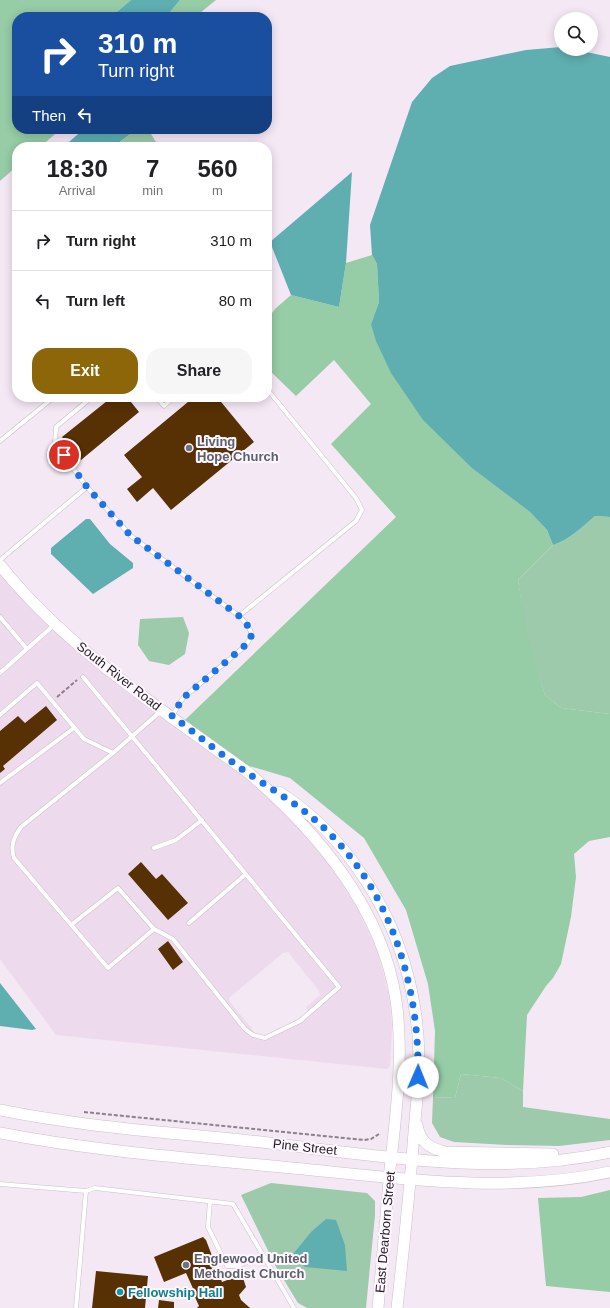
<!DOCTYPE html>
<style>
body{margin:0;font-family:Arial,sans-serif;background:#f6f6f6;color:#202124;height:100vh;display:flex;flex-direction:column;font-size:15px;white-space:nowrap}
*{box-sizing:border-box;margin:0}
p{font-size:13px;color:#757577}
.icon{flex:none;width:22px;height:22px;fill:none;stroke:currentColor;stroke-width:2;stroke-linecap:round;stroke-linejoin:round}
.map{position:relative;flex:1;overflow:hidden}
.panel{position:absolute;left:12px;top:142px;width:260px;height:260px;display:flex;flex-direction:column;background:#fff;border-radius:16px;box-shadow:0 2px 10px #0003}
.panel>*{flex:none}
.top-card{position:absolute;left:12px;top:12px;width:260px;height:122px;border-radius:16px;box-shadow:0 2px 10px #0003;background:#1a4fa0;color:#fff;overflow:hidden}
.fabs{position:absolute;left:554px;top:12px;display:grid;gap:8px}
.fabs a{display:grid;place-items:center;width:44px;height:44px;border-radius:50%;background:#fff;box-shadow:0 2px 10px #0003;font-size:20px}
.pin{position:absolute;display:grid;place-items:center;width:34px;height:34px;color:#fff;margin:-17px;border:2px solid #fff;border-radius:50%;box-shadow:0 1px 4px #0007}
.me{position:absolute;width:44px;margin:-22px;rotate:1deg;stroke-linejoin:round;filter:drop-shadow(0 0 3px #0008)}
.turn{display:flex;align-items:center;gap:14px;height:84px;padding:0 20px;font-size:18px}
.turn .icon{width:52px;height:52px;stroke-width:2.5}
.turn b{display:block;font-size:28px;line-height:34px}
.then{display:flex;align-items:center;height:38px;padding:0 20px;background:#0003;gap:8px;font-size:15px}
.eta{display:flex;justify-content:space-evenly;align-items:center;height:68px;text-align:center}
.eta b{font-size:24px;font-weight:800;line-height:28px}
.primary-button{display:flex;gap:8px;margin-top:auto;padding:8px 20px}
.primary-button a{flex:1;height:46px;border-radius:16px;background:#8d6609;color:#fff;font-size:16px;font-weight:800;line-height:46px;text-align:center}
.primary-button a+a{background:#f6f6f6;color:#202124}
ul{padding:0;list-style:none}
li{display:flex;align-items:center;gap:12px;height:60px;padding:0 20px;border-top:1px solid #e0e0e0}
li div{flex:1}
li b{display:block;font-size:15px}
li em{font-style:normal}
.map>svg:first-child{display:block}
.built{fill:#eddbed;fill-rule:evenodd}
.green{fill:#9dcaaa}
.forest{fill:#96cca6}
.water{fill:#5fafb1}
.building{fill:#573003}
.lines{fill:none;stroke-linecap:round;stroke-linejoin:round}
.lane-casing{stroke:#cbbeca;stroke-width:5}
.secondary-casing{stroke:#cbbeca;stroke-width:12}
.path{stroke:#8a818a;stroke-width:2;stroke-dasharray:4 2;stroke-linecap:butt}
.lane{stroke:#fff;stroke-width:4}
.secondary{stroke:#fff;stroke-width:11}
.route{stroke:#1a73e8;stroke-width:7;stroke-dasharray:0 12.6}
.worship-dot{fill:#6b7280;stroke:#fff7ff;stroke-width:1.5}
.culture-dot{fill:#0f9aa8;stroke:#fff7ff;stroke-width:1.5}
.labels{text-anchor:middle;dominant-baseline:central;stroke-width:4;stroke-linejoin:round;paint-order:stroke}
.worship-label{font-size:13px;font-weight:bold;fill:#5b616d;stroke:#fff7ff;text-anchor:start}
.street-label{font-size:13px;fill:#201b20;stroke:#fff7ff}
.culture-label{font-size:13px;font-weight:bold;fill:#0d838f;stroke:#fff7ff;text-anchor:start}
</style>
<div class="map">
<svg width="610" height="1308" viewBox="0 0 610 1308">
<rect width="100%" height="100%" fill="#f5e8f5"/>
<path class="built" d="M0,573L23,600L79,653L246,778L270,799L301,830L330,864L357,907L377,950L384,975L390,1001L392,1028L390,1066L387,1069L56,1035L0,959ZM288,952L319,991L320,995L306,1007L308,1011V1014L286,1031L261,1036L256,1034L230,1002L229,998L283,953Z"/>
<path class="green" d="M137,129H148L156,142L162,147H116L115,146Z
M595,516L610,517V714L561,708L545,695L526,633L518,580L553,545C569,540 582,527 595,516Z
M183,617L189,633L185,654L169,665L149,661L138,645L140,619Z
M461,1074L501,1078L523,1091V1107L610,1119V1140L559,1146L507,1145L454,1142L440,1137L432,1123L433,1097L455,1098Z
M271,1183L367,1193L375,1201V1215L366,1308H307L298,1303L276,1267L241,1195Z"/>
<path class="forest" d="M0,0H131L118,11L102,17H17V129H61L40,147H17V166L0,181Z
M180,0H216L195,17H170V12Z
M372,255L377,264L379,302L371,324L473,469L530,512L547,530L553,545L518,580L527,633L545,695L561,708L610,714V837L589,841L574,854L576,877L571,917L561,964L553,978L546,986L527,1015L523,1091L501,1078L461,1074L455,1098L433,1097L435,1031L428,984L406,910L364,838L290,778L246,765L185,720L396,517L331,444L371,404L334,360L296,396L267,368V319L276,308L291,295L339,307L346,263Z
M610,1190V1292L546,1286L538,1198L581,1197Z"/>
<path class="water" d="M131,0H180L170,12V17H102L118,11Z
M561,47V49H572L610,57V517L595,516C582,527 569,540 553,545L547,530L530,512L473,469L423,420L391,373L376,341L371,324L379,302L377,264L372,255L370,225L412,102L432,78L450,66L526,50Z
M84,129H137L113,147H63Z
M352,172L346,263L339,307L291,295L270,242Z
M86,519H90L110,544L133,563V568L93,594L51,554V548Z
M0,983L36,1029L32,1030L0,1026Z
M326,1219L336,1220L345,1245L347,1271L305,1267L294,1257V1253L311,1232Z"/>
<path class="building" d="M112,397H127L139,412L81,460L62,437Z
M194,397H217L254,442L171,510L153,488L137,502L127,489L142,477L124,455Z
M46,706L57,720L3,766L5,769L0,773V731L18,716L25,723Z
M141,862L156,879L162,874L188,903L168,920L128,874Z
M168,941L183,962L173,970L158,949Z
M203,1237L206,1240L222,1282L238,1276L243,1278L246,1287L239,1295L241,1300L250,1308H197L199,1306L194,1295H196L186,1273L164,1282L154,1257Z
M96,1271L148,1276L145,1308H92Z
M159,1300L174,1302V1308H158Z"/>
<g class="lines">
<g class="lane-casing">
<path id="lane" d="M92,397L56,427L55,444L87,487L131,536L239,616C250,628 257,633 244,647L183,698L172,716
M156,397L164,406L174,397
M0,441L54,397
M0,560L87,487
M239,616L356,521L362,510L356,498L267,389
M0,617L27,649
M0,673L54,625
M83,677L339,987L300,1021L265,1038L253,1035L245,1029L173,939L154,929
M0,715L37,683L84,739L113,753L161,711
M0,783L74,728
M154,848L176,840L202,820
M189,923L246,874
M71,925L118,888L154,929L108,968L14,858C10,845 14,837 21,827L113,753
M0,1184L86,1191L95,1188L233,1204L294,1308
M210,1201L208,1227L227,1266H238L263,1255
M76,1308L86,1191"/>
</g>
<g class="secondary-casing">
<path id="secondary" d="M0,565C68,650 163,710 250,774C318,833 382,908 396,1000C404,1056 396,1114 390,1169C386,1216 382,1262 378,1308
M279,792C312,813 341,843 362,875C399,928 418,993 419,1057C419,1087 415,1116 413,1145C409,1200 403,1254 397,1308
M0,1110C83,1127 167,1132 251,1141C368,1154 494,1178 610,1152
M417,1125C420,1142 429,1148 445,1152L553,1154
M0,1133C93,1151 187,1158 282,1167C390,1177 502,1195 610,1172"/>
</g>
<path class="path" d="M57,697L77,680
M84,1112L364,1140L371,1139L379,1134"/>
<use href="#lane" class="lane"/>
<use href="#secondary" class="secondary"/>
</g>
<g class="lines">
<path class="route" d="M64,455L87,487L131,536L239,616L249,627L252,634L248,643L183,698L172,716C198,735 223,756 249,774C271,789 294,802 314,819C388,882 420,982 418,1077"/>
</g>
<g class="worship-dot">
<circle cx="189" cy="448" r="4"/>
<circle cx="186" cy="1265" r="4"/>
</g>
<circle class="culture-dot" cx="120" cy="1292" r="4"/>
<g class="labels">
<g class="worship-label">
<text x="197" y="441">Living<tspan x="197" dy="15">Hope Church</tspan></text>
<text x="194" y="1258">Englewood United<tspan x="194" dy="15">Methodist Church</tspan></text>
</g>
<g class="street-label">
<text transform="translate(119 676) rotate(38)">South River Road</text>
<text transform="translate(305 1147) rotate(6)">Pine Street</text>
<text transform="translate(385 1232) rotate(-85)">East Dearborn Street</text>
</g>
<g class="culture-label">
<text x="128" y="1292">Fellowship Hall</text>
</g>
</g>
</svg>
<div class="fabs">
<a><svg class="icon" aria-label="search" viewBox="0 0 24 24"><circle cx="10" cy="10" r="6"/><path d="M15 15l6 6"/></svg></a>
</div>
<div class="pin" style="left:64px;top:455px;background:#d93025"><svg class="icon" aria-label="arrive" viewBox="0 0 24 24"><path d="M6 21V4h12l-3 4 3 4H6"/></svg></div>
<svg class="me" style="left:418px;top:1077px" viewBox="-20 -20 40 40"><circle r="19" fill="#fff"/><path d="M0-13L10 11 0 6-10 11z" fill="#1a73e8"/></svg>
<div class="top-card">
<div class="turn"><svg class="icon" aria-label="right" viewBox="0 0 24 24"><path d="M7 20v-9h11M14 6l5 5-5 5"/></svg><div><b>310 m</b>Turn right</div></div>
<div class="then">Then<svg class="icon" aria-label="left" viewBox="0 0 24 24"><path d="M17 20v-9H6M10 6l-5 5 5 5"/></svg></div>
</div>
<section class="panel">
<div class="eta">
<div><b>18:30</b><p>Arrival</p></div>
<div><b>7</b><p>min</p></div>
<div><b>560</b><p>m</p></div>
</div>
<ul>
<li><svg class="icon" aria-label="right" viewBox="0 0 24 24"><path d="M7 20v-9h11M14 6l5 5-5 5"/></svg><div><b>Turn right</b></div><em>310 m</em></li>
<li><svg class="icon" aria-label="left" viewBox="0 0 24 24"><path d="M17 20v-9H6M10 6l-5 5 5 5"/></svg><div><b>Turn left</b></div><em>80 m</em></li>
</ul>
<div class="primary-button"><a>Exit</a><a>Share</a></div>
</section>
</div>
